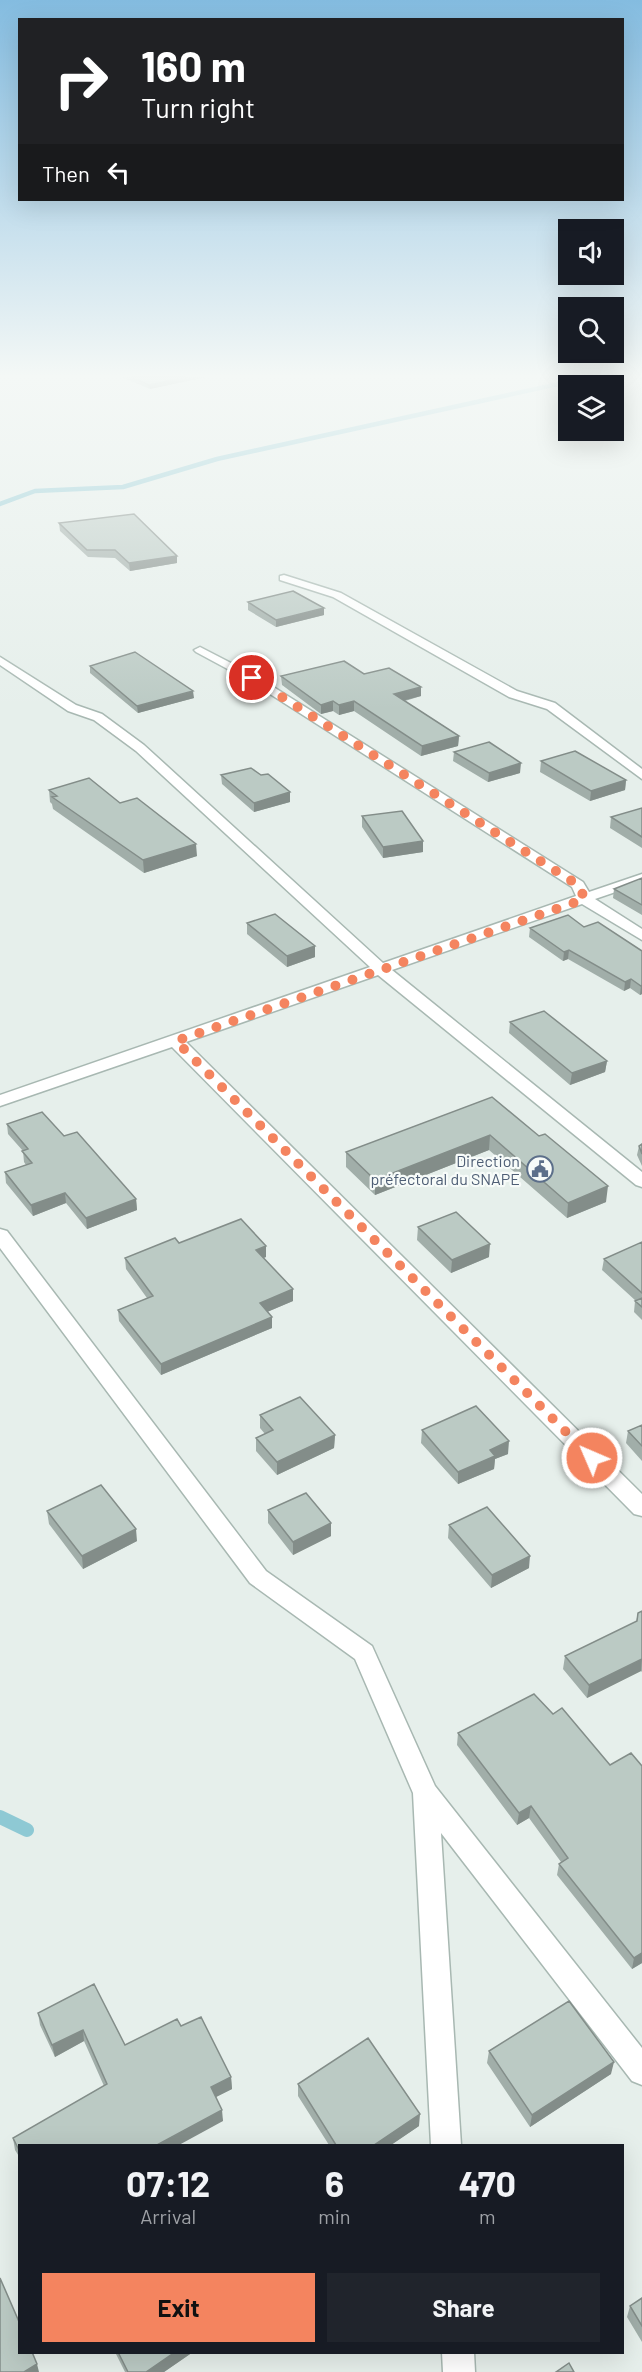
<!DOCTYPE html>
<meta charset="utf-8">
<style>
body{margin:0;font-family:Barlow,sans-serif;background:#20242c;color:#f1f3f6;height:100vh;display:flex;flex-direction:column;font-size:22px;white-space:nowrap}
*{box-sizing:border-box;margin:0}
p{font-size:20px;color:#9ea1a6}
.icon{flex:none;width:33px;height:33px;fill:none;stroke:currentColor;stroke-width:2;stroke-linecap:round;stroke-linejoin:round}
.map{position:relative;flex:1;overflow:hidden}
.panel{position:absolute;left:18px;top:2144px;width:606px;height:210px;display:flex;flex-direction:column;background:#171b24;border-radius:0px;box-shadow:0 6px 24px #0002}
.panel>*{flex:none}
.hud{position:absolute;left:18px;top:18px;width:606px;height:183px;border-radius:0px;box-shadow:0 6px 24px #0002;background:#202124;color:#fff;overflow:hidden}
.fabs{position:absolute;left:558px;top:219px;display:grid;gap:12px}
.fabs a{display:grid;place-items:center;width:66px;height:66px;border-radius:0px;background:#171b24;box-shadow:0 6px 24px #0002;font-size:30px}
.pin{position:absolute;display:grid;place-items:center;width:51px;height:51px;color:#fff;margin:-26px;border:3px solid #fff;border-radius:50%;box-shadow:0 2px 6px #0007}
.me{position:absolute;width:66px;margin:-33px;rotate:315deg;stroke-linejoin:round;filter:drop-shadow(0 0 4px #0008)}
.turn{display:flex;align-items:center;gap:21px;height:126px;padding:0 24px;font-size:27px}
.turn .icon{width:78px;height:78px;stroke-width:2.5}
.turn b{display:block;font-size:42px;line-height:51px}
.then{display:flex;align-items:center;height:57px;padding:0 24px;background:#0003;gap:12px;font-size:22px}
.eta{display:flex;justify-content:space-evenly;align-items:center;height:102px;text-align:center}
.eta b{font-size:36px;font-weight:700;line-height:42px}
.primary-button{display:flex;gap:12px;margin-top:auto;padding:12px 24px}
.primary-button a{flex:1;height:69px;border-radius:0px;background:#f4845f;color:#111;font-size:24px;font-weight:700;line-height:69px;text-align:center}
.primary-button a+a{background:#20242c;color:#f1f3f6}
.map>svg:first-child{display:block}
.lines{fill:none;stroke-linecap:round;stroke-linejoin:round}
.stream-far2{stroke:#8ec9d4;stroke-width:4.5}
.stream-far1{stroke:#8ec9d4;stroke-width:11}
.stream{stroke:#8ec9d4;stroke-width:14}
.street-casing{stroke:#a8b8b2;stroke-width:3}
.street{fill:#fff;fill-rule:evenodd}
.wall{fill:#a1aea9}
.shaded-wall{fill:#838d89}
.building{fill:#bbcac4;stroke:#838d89;stroke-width:1.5}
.route{stroke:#f4845f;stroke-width:10;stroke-dasharray:0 18}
.labels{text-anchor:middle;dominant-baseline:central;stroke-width:4.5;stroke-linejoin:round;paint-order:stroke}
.service-label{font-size:16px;fill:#4e5e75;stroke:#f7fbf9;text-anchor:end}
</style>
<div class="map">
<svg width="642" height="2372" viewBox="0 0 642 2372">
<rect width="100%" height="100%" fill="#e6efeb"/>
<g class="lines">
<path class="stream-far2" d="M0,504L35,491L123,487L217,459L590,377"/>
<path class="stream-far1" d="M0,1817L3,1818"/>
<path class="stream" d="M0,1817L27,1830"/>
<g class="street-casing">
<path id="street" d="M284,575L341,593L517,691L555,703L642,769V779L547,709L509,697L333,597L280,580V576Z
M200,647L256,676L583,882L589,892L642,874V883L595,899L642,929V940L582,904L392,970L642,1172V1187L636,1185L378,975L186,1042L642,1494V1516L634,1514L172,1047L0,1106V1095L370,967L136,751L94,720L68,711L0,665V657L76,705L102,714L144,745L383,963L576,896L572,887L248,680L196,652L194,650Z
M0,1229L7,1231L266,1571L372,1646L435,1786L642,2048V2085L632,2081L441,1833L461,2145H431L413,1793L355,1659L250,1583L0,1248Z
M442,2352H474L475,2372H443Z"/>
</g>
<use href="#street" class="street"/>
</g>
<path class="wall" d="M121,377H206L150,389Z
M59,523L177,556V563L130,571L115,558L88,557L60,531Z
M248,602L324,615L276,627L248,610Z
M90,666L194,698L138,713L90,673Z
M364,674L421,696L405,701L459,736L458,746L421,756L354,711L339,715L333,711L321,714L282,685L281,676Z
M454,752L520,773L488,782L453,761Z
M541,761L626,780L625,790L590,801L540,772Z
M221,775L290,802L254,812L222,784Z
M49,790L120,803L197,856L144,873L53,809L52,804L50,802Z
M642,808V848L610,828L611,817Z
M362,816L423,852L383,858L362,827Z
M642,878V915L613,898L614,889Z
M247,923L315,946V957L287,967L247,934Z
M584,927L642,951V994L640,995L630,988L624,991L568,959L563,961L529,937L530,928Z
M510,1022L607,1061L605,1072L570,1085L509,1033Z
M492,1097L606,1202L567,1218L489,1150L375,1195L346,1167V1152Z
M7,1124L64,1136L136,1199L137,1210L87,1229L66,1203L33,1216L6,1183L5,1172L26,1165L24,1162L23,1151L8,1134Z
M642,1144V1166L637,1155L639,1146Z
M418,1227L489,1257L451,1273L417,1240Z
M642,1242V1320L634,1312L635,1301H636L602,1270L604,1259Z
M179,1243L266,1257L263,1258L293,1289V1301L267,1312L272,1328L161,1375L119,1321L118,1310L147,1298L126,1269L125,1258Z
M260,1415L335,1435L334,1448L277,1475L256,1451V1438L265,1434L260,1428Z
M642,1425V1461L626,1443L628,1431Z
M422,1430L508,1454L495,1459L494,1469L458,1484L421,1443Z
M268,1510L331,1536L293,1555L268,1523Z
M47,1511L137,1541L83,1569L49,1524Z
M449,1525L529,1568L491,1588L448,1538Z
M642,1611V1672L641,1671L587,1698L563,1669L565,1656L636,1622L638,1613Z
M534,1694L642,1963L632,1969L557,1875L559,1864L561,1862L529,1818L517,1825L457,1745L458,1733Z
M38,2013L125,2045L181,2026L231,2077L232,2089L216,2097L223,2121L20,2145V2158L15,2150L13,2138L104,2086L84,2041L55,2057L40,2025Z
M489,2051L611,2074L530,2127L487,2063Z
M298,2084L419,2126L391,2145H329L298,2096Z
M642,2298V2342L627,2317L630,2306Z
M115,2352H193L164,2372H125Z"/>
<path class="shaded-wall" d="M186,377H206L150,389L149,385Z
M177,556V563L130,571L129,563Z
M324,608V615L276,627V620Z
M421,687V696L394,703V694Z
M193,691L194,698L138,713L137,706Z
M333,701V711L321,714V705Z
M354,701V711L339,715V705Z
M459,736L458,746L421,756L422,746Z
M521,763L520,773L488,782L489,773Z
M626,780L625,790L590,801L591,791Z
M290,792V802L254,812V803Z
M423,841V852L383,858V847Z
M196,844L197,856L144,873L143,860Z
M315,946V957L287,967V956Z
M569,950L568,959L563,961L564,952Z
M631,979L630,988L624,991L625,982Z
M642,985V994L640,995L641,986Z
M607,1061L605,1072L570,1085L572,1073Z
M490,1135L489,1150L375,1195V1180Z
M608,1186L606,1202L567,1218L568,1203Z
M65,1193L66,1203L33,1216L31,1205Z
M136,1199L137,1210L87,1229L86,1218Z
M490,1244L489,1257L451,1273L452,1260Z
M266,1246V1257L256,1261V1250Z
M293,1289V1301L260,1315V1303Z
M272,1317V1328L161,1375V1364Z
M335,1435L334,1448L277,1475V1462Z
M509,1441L508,1454L495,1459L494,1469L458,1484V1472L490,1450Z
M331,1523V1536L293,1555V1542Z
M136,1529L137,1541L83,1569L82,1556Z
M530,1556L529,1568L491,1588L492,1575Z
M642,1659L641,1671L587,1698L589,1685Z
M531,1806L529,1818L517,1825L519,1813Z
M642,1953V1963L632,1969L634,1958Z
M83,2030L84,2041L55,2057L52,2045Z
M614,2062L611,2074L530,2127L532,2115Z
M231,2077L232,2089L212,2099L211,2087Z
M222,2110L223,2121L179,2145H157Z
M420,2114L419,2126L391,2145H374Z
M175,2352H193L164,2372H146Z
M37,2364L39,2372H24Z"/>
<path class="building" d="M131,377H186L149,385Z
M134,514L177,556L129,563L115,550H87L59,523Z
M293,591L324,608L276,620L248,602Z
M135,652L193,691L137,706L90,666Z
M344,661L364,674L389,668L421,687L394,694L459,736L422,746L354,701L339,705L333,701L321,705L281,676Z
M489,742L521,763L489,773L454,752Z
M575,751L626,780L591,791L541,761Z
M251,768L261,775L268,774L290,792L254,803L221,775Z
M89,778L120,803L137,798L196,844L143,860L52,797L57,796L49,790Z
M642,808V837L611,817Z
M402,811L423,841L383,847L362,816Z
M642,878V905L614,889Z
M275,914L315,946L287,956L247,923Z
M568,915L584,927L598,922L642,951V985L641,986L631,979L625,982L569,950L564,952L530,928Z
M544,1011L607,1061L572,1073L510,1022Z
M492,1097L539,1136L545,1134L608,1186L568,1203L490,1135L375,1180L346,1152Z
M42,1112L64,1136L77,1132L136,1199L86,1218L65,1193L31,1205L5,1172L32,1163L22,1151L28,1149L7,1124Z
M642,1144V1154L639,1146Z
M456,1212L490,1244L452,1260L418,1227Z
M241,1219L266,1246L256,1250L293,1289L260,1303L272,1317L161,1364L118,1310L153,1296L125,1258L175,1238L179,1243Z
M642,1242V1293L604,1259Z
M642,1298V1307L635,1301Z
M300,1397L335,1435L277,1462L256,1438L273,1430L260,1415Z
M476,1406L509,1441L490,1450L495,1456L458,1472L422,1430Z
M642,1425V1446L628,1431Z
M101,1485L136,1529L82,1556L47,1511Z
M306,1493L331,1523L293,1542L268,1510Z
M487,1507L530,1556L492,1575L449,1525Z
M642,1611V1659L589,1685L565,1656L637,1621L638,1613Z
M534,1694L553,1714L562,1708L610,1765L631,1753L642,1766V1953L634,1958L559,1864L568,1858L531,1806L519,1813L458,1733Z
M94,1984L125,2045L177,2019L181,2026L201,2017L231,2077L211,2087L222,2110L157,2145H20V2152L13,2138L107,2084L83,2030L52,2045L38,2013Z
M569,2001L614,2062L532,2115L489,2051Z
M368,2038L420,2114L374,2145H336L298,2084Z
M0,2278L20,2324V2352H32L37,2364L24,2372H0Z
M642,2298V2326L630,2306Z
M118,2352H175L146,2372H128Z
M569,2363L574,2372H556Z"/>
<linearGradient id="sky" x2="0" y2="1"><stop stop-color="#84bce0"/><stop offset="0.53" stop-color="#f4f8f6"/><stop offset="1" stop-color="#f4f8f6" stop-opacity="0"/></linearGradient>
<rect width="642" height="709" fill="url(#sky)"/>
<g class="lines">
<path class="route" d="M252,678L578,885L585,899L176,1041L592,1458"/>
</g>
<defs>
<g id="civic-ring" transform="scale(1.35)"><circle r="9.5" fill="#f7fbf9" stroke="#5c6f8a" stroke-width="1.5"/><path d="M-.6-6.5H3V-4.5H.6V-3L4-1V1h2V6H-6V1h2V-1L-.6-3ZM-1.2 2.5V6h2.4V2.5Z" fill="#5c6f8a"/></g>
</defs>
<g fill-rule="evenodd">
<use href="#civic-ring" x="540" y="1169"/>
</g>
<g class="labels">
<g class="service-label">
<text x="520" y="1160">Direction<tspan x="520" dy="18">préfectoral du SNAPE</tspan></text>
</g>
</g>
</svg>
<div class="fabs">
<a><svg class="icon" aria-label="sound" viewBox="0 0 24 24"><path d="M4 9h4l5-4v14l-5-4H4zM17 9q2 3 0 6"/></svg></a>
<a><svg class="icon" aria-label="search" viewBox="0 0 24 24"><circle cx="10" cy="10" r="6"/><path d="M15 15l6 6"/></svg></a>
<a><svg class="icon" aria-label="layers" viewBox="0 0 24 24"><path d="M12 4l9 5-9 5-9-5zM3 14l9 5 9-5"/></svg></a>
</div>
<div class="pin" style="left:252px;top:678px;background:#d93025"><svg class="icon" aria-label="arrive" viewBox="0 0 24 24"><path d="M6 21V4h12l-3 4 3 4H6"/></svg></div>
<svg class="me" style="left:592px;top:1458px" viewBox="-20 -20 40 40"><circle r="17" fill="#f4845f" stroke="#fff" stroke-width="3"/><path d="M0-11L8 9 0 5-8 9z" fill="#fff"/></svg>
<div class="hud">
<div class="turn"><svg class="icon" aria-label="right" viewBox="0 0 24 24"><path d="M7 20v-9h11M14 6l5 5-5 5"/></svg><div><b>160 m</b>Turn right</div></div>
<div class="then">Then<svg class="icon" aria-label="left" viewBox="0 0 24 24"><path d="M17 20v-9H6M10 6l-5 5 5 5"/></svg></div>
</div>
<section class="panel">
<div class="eta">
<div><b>07:12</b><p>Arrival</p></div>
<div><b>6</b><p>min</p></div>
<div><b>470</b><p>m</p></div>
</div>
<div class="primary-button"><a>Exit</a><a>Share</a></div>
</section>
</div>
